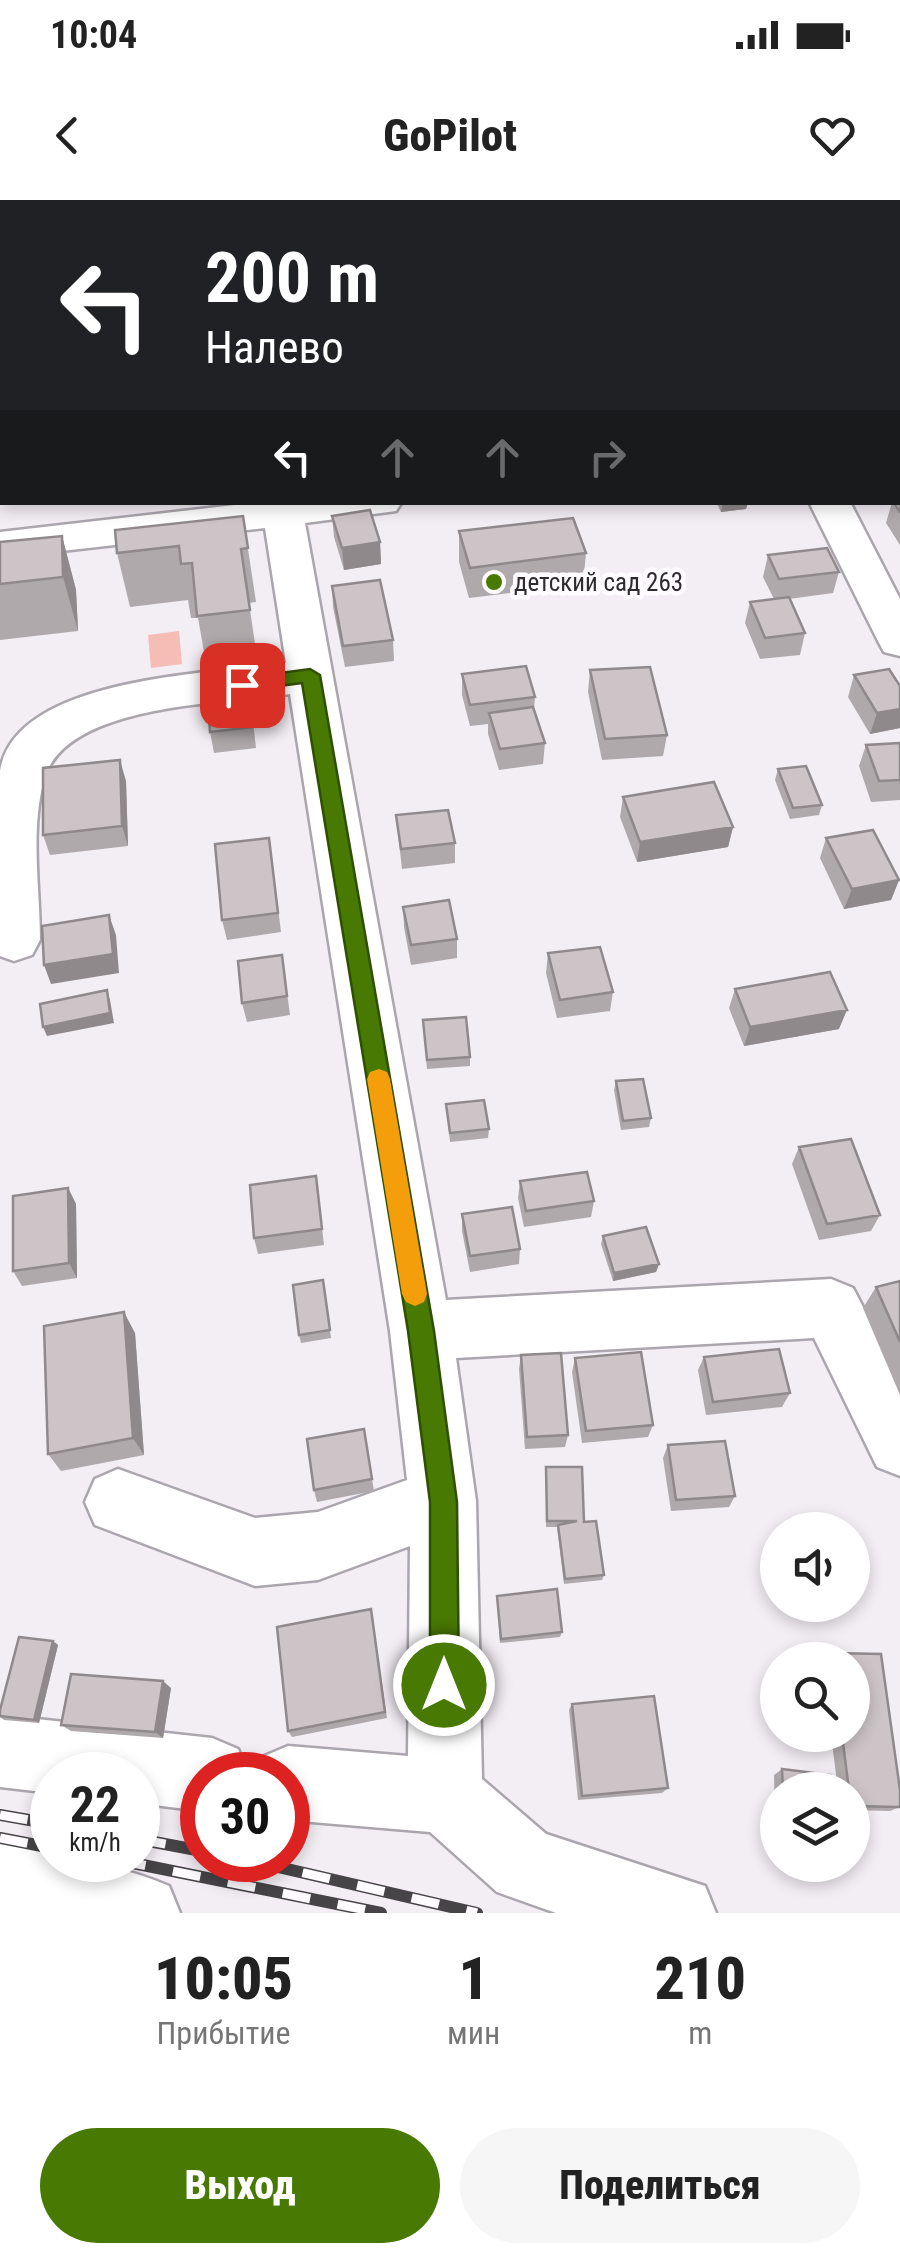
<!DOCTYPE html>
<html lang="ru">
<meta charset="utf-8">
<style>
body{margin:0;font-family:"Roboto Condensed",sans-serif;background:#f6f6f6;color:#222;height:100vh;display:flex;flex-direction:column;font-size:38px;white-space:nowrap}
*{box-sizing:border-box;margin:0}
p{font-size:32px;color:#767676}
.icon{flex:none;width:55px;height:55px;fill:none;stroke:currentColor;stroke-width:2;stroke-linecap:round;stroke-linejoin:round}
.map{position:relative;height:1713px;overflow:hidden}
.drawer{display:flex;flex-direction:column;background:#fff;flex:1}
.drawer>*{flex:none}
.banner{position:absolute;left:0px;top:0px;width:900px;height:305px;box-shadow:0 5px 15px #0003;background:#202124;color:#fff;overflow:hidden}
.tools{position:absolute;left:760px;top:1312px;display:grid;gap:20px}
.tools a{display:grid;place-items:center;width:110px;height:110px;border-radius:50%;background:#fff;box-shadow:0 5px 15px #0003;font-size:50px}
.speed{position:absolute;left:30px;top:1552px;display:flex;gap:20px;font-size:50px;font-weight:700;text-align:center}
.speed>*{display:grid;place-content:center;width:130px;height:130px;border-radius:50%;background:#fff;box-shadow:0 5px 15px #0003;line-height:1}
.speed small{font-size:25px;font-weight:400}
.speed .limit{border:15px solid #d22;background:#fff;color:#111}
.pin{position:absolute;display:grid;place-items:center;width:85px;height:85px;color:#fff;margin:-42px;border-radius:20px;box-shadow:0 5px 15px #0006}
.me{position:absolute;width:110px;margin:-55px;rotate:0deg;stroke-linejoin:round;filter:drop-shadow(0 0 8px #0008)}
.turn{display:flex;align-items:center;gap:35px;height:210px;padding:0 40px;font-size:45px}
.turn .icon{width:130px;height:130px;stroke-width:2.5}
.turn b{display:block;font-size:70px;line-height:85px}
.lanes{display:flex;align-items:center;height:95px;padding:0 40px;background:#0003;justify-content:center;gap:50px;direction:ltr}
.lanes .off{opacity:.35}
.eta{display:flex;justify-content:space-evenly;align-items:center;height:170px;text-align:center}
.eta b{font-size:60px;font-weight:800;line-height:70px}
.button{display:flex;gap:20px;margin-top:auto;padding:20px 40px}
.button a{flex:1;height:115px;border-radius:60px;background:#487903;color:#fff;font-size:40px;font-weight:800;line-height:115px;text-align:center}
.button a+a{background:#f6f6f6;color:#222}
.status{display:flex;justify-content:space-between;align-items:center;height:70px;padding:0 50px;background:#fff;direction:ltr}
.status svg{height:28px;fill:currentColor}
header{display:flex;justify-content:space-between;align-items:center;height:130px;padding:0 40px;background:#fff;font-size:45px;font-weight:800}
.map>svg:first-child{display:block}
.green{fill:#f5bdb5}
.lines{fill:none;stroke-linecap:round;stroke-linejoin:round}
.minor-casing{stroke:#aba6ad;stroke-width:5}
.minor{fill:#fff;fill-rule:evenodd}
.rail-casing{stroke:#464446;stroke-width:12}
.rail{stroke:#fefcff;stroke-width:9;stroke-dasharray:28;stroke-linecap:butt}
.wall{fill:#b0a9ab}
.shaded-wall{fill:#90898b}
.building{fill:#cdc4c7;stroke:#90898b;stroke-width:2.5}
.route{fill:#487903;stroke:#2f4f02;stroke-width:2.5}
.slow{fill:#f59e0b}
.poi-dot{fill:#487903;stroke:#fefcff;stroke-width:4}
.labels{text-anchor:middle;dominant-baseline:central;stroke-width:9;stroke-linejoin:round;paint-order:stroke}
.far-poi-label{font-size:25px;fill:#2d2b2d;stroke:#fefcff;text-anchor:start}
</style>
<div class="status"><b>10:04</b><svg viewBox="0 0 49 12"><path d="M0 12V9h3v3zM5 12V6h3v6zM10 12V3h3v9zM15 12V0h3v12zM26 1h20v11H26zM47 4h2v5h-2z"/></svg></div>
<header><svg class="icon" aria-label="back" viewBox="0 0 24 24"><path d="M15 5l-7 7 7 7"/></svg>GoPilot<svg class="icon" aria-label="heart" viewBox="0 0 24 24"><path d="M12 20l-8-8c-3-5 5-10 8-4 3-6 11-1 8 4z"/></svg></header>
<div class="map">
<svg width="900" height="1713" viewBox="0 0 900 1713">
<rect width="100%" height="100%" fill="#f3edf4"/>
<path class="green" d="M179,431L182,464L151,468L148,435Z"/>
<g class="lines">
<g class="minor-casing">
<path id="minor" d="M191,0H225L227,2H193Z
M661,0H695L696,2H663Z
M769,0H803L804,2H771Z
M898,223H900V247H898Z
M261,302H402L396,311L305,323L446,1100L831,1079L853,1088L900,1178V1276L877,1267L814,1138L456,1158L476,1301L482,1579L546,1634L705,1686L716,1713H556L497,1692L430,1632L288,1620V1575H255L262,1557L288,1546L408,1556L410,1346L318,1380L255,1386L95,1325L85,1302L95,1279L118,1269L255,1318L318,1312L407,1280L390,1131L290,494C225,504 64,503 44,580C30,630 40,689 40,740L32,755L14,761L0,756C0,712 0,669 0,625C0,608 0,588 0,571C15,476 213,474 286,463L265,328L0,358V332Z
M809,302H850L900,399V456L884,452L878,441Z
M0,1515L212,1538L238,1549L249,1575H202V1611L138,1603V1575H52V1593L0,1587Z
M0,1637L52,1654V1660C91,1660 134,1671 169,1686L180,1713H0Z"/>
</g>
<use href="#minor" class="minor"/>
<g class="rail-casing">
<path id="rail" d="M0,1615L52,1624
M0,1638L52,1648
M138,1639L202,1651
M118,1660L381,1713
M248,1660L477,1713"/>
</g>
<use href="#rail" class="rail"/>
</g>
<path class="wall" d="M473,0H532L534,2H473Z
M624,0H647L625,2Z
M717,0H781L783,2H718Z
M856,0H900V69L898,65V2H857Z
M0,57H2V142L0,143Z
M900,140V200H898V141Z
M900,300V345L886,323L892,302H898Z
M716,302H748L746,309L721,312Z
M243,316L256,402L249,403L258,464L207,469L198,418H191L188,400L130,407L117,353Z
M332,316L380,342L381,364L344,370L334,337Z
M459,331L586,353L583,384L469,398L459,362Z
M62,336L76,390L78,431L0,440V342Z
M768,355L839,372L833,393L789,399L805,433L800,455L760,459L745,423L750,402L774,399L763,377Z
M332,386L393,440L394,461L345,467L333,407Z
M590,470L667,535L663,556L602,560L588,492Z
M462,474L535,497L534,509L545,543L543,564L499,570L488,534V524L470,526L462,495Z
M854,475L900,486V528L870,534L848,497Z
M252,513L256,548L214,553L210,532Z
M900,543V600L871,602L859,566L866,545Z
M778,569L822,605L819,615L790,619L775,580Z
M126,581L128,646L50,655L43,635Z
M623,597L733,627L728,647L637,662L620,617Z
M396,615L455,643V663L402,669Z
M826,638L899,680L891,700L844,709L820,658Z
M272,658L281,732L227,740L222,720Z
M403,707L457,739V758L411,765L404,727Z
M548,753L613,792L610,811L557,818L546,773Z
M282,755L290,815L247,822L242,803Z
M735,789L839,829L744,846L729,808Z
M423,820L470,857V866L427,869Z
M616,881L651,918L649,927L621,930L614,890Z
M446,904L489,929L488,938L450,942Z
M799,947L880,1015L871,1031L819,1040L792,964Z
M316,976L324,1045L258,1054L254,1038Z
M520,981L594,1001L591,1017L524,1027L518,998Z
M68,988L76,1004L77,1078L22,1086L13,1071Z
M462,1014L520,1049L519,1064L470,1072L462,1031Z
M603,1036L659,1064L656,1072L613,1081L601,1044Z
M323,1080L331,1138L301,1143L299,1135Z
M900,1081V1195L863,1108L876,1087Z
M135,1133L144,1255L61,1271L48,1254Z
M521,1155L568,1235L565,1247L525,1249L519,1169Z
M704,1157L790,1193L782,1207L706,1215L698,1170Z
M575,1158L653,1225L648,1237L582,1243L572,1172Z
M364,1229L374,1291L317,1302L314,1290Z
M668,1245L735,1296L729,1307L671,1311L663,1258Z
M546,1267L584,1322L604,1375L602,1380L564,1384L557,1327H546Z
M497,1396L562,1432L560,1437L500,1443Z
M371,1409L387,1518L292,1537L288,1531Z
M53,1441L58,1445L39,1523L4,1520L0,1517Z
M833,1453L881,1454L900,1590V1607L890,1611L852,1610V1590H838L831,1535H852V1460H824Z
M171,1488L163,1538L71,1531L61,1525Z
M572,1504L668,1588L662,1593L578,1600L569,1510Z
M782,1569L832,1590H778V1657L776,1656L774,1575Z"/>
<path class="shaded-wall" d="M723,302H748L746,309L721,312Z
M62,336L76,390L78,431L63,377Z
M380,342L381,364L344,370L342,348Z
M900,509V528L870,534L877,513Z
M120,560L126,581L128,646L122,626Z
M733,627L728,647L637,662L640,642Z
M899,680L891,700L844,709L852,689Z
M109,715L116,735L119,773L51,784L44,765Z
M107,790L110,800L114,823L47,836L43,827Z
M847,810L839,829L744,846L750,827Z
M68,988L76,1004L77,1078L69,1063Z
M659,1064L656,1072L613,1081L614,1073Z
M124,1112L135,1133L144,1255L133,1238Z
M53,1441L58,1445L39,1523L34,1520Z
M163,1481L171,1488L163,1538L155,1532Z"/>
<path class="building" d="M64,0V2H35Z
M126,0H189V2H127Z
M262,0H288L289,2H262Z
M532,0L534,2H510L528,0Z
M737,0H781L783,2H739Z
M889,0H900V16L898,12V2H891Z
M0,57H2V78H0Z
M0,92H2V120H0Z
M900,140V170H898V141Z
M899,248L900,280H898V249Z
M898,300H900V313L894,302H898Z
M370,310L380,342L342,348L332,316Z
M243,316L248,348L241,349L250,410L197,416L192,363L181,364L179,346L117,353L115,330Z
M573,318L586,353L470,368L459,331Z
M62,336L63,377L0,384V342Z
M827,348L839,372L779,379L768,355Z
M380,380L393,440L343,446L332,386Z
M789,397L805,433L765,438L750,402Z
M526,466L535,497L470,505L462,474Z
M650,467L667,535L605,539L590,470Z
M889,469L900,486V509L877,513L854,475Z
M249,492L253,527L210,532L208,496Z
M533,507L545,543L500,549L489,513Z
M900,543V580L879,581L866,545Z
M120,560L122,626L43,635V568Z
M806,566L822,605L793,608L778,569Z
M714,582L733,627L640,642L623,597Z
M448,610L455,643L401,649L396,615Z
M873,630L899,680L852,689L826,638Z
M269,638L278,713L222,720L215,644Z
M449,700L457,739L411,745L403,707Z
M109,715L113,754L44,765L42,726Z
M600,747L613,792L560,800L548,753Z
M282,755L287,796L242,803L238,761Z
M830,772L847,810L750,827L735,789Z
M107,790L110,813L43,827L40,804Z
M466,817L470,857L427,860L423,820Z
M643,879L651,918L623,921L616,881Z
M484,900L489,929L450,933L446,904Z
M851,939L880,1015L827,1024L799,947Z
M587,972L594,1001L526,1011L520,981Z
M316,976L322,1029L254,1038L250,985Z
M68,988L69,1063L13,1071V996Z
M512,1007L520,1049L470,1056L462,1014Z
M646,1027L659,1064L614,1073L603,1036Z
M323,1080L330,1130L299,1135L293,1085Z
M900,1081V1142L876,1087Z
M124,1112L133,1238L48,1254L44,1126Z
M779,1149L790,1193L713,1202L704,1157Z
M641,1152L653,1225L586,1231L575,1158Z
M561,1153L568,1235L527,1237L521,1155Z
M364,1229L372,1279L314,1290L307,1239Z
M725,1241L735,1296L676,1300L668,1245Z
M546,1267H582L584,1322L596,1321L604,1375L565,1379L558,1325L577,1321H547Z
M557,1389L562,1432L501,1439L497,1396Z
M371,1409L385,1512L288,1531L277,1427Z
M19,1437L53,1441L34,1520L0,1516V1510Z
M833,1453L881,1454L900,1590V1607L852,1606V1590H849L842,1535H852V1460H833Z
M71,1474L163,1481L155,1532L61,1525Z
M654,1496L668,1588L582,1596L572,1504Z
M782,1569L831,1575L832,1590H783Z"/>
<path class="route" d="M310,469L320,475L434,1131L457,1302L459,1485L455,1496L444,1500L434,1496L430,1485V1302L408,1131L302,483L242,491L232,485L242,478Z"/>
<path class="slow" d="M379,869L387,872L390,879L427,1094L424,1102L415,1106L406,1102L402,1094L367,879L370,872Z"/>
<circle class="poi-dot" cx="494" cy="382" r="10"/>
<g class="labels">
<g class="far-poi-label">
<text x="514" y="382">детский сад 263</text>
</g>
</g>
</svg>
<div class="tools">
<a><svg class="icon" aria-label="sound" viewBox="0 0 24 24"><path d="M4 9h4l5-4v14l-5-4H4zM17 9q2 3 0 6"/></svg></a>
<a><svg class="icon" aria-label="search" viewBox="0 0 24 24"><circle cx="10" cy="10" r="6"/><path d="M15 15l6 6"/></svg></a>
<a><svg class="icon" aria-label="layers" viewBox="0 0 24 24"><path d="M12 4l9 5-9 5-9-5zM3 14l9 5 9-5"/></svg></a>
</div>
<div class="speed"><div>22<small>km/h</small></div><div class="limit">30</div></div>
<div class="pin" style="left:242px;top:485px;background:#d93025"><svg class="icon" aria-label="arrive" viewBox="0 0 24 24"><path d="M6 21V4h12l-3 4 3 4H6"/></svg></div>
<svg class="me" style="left:444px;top:1485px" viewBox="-20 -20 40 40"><circle r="17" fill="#487903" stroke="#fff" stroke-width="3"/><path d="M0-11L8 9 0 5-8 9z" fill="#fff"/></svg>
<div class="banner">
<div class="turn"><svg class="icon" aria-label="left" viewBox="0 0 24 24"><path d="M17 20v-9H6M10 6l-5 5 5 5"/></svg><div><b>200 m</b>Налево</div></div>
<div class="lanes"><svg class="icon" aria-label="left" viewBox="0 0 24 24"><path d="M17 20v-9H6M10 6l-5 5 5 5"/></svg><svg class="icon off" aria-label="ahead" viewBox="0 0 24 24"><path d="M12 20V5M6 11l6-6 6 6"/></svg><svg class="icon off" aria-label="ahead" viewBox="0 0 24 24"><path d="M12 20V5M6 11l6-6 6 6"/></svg><svg class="icon off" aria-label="right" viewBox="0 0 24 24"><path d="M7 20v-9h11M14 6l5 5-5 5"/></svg></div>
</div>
</div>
<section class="drawer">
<div class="eta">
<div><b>10:05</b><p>Прибытие</p></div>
<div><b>1</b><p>мин</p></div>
<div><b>210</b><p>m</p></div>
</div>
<div class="button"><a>Выход</a><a>Поделиться</a></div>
</section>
